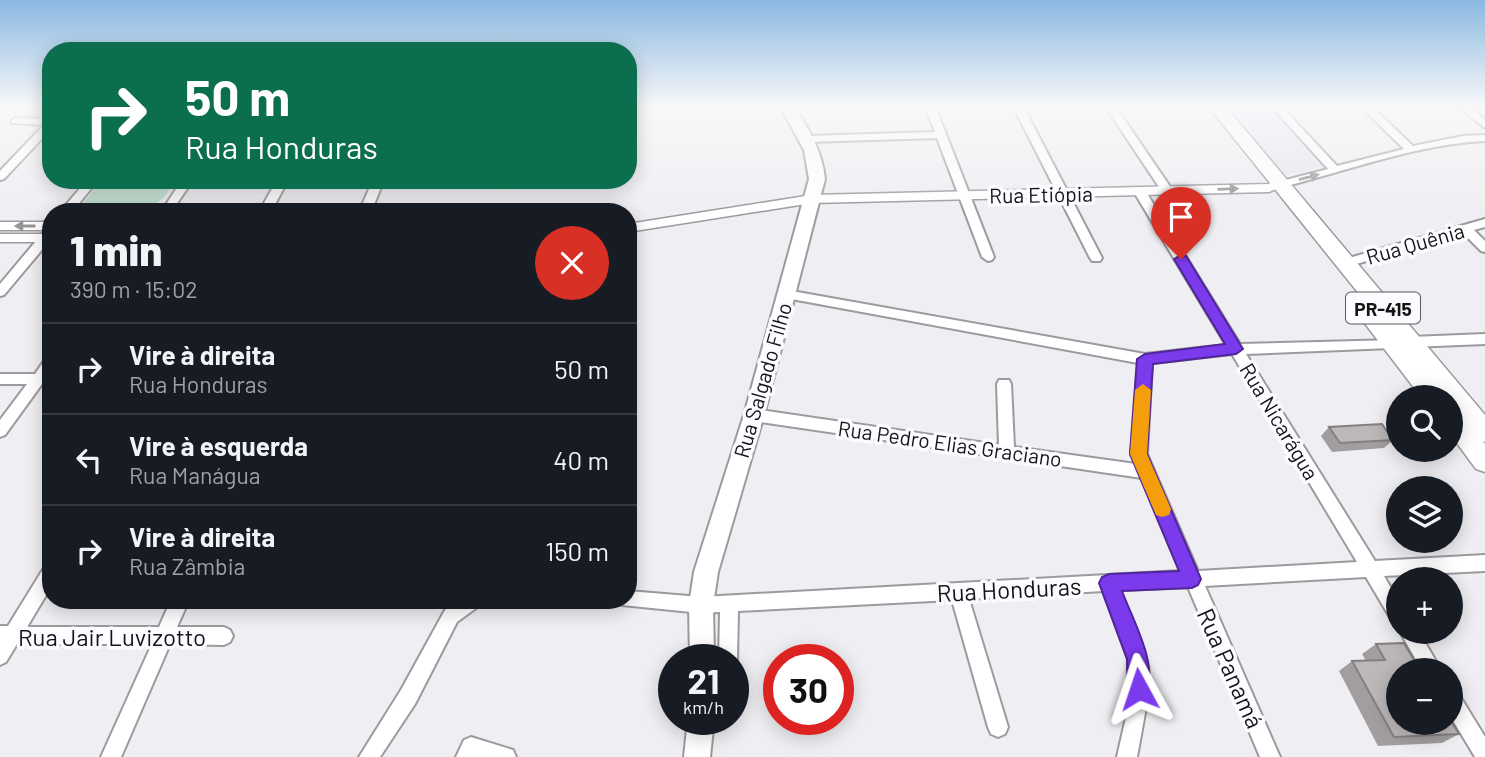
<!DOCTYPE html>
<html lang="pt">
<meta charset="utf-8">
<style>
body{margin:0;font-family:Barlow,sans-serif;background:#20242c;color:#f1f3f6;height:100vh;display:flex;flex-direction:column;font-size:26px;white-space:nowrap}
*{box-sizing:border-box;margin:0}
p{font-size:23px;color:#9ea1a6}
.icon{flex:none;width:38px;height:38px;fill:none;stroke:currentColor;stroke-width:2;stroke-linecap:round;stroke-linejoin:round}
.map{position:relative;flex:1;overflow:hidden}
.panel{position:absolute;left:42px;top:203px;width:595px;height:406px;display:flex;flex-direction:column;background:#171b24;border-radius:28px;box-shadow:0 4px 18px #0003}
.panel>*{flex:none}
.banner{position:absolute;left:42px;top:42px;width:595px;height:147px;border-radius:28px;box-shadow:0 4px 18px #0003;background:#0b6e4f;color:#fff;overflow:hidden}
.tools{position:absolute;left:1386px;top:385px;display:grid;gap:14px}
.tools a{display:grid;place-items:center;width:77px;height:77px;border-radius:50%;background:#171b24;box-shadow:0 4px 18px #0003;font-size:35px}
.speed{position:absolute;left:658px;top:644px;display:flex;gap:14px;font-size:35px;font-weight:700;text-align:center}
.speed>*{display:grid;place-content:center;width:91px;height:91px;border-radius:50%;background:#171b24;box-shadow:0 4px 18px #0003;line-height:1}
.speed small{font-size:18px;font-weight:400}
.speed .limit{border:10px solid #d22;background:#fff;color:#111}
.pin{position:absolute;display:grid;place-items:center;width:60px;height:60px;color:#fff;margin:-72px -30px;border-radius:50% 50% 50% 0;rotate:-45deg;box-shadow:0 0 7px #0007}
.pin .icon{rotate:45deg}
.me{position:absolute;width:77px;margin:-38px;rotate:355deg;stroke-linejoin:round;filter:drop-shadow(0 0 5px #0008)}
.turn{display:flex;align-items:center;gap:24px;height:147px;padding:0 28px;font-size:32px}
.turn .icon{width:91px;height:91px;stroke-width:2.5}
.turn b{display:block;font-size:49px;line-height:60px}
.round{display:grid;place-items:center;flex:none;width:74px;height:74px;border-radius:37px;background:#20242c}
.summary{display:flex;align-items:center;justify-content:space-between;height:119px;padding:0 28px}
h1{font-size:42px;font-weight:800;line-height:52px}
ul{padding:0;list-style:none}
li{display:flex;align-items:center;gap:21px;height:91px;padding:0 28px;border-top:2px solid #363941}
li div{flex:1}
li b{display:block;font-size:26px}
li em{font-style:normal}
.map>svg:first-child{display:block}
.built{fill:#e9e4f0}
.green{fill:#bedfcd}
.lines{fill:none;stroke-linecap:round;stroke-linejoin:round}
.minor-casing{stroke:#9c9a9f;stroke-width:4}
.tertiary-casing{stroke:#9c9a9f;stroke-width:3}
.secondary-casing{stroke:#9c9a9f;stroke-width:4}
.trunk-casing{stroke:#9c9a9f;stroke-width:3}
.minor{fill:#fff;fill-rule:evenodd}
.tertiary{fill:#fff;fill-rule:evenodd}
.secondary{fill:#fff;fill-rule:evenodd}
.trunk{fill:#fff;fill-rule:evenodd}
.wall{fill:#a29d9f}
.building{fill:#bcb7b9;stroke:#848082;stroke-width:2}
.oneway{fill:#959596}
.route{fill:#7c3aed;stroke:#51269a;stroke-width:2}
.slow{fill:#f59e0b}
.labels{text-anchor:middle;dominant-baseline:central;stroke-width:7;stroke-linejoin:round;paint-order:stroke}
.shield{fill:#fdfbff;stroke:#5a595b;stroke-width:2}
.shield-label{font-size:19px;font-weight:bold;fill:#141415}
.street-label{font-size:21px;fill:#141415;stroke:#fdfbff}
.near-street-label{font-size:24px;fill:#141415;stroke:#fdfbff}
</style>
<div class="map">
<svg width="1485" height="757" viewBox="0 0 1485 757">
<rect width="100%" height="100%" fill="#efeef2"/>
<path class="built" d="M1225,106H1268L1324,167L1287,175L1282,174Z"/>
<path class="green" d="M102,180H176C170,187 166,197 158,202C135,217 102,212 76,212Z"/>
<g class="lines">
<g class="minor-casing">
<path id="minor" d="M925,106H935L994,257L992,260L988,261L982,257L937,138L807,142L802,139L807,136L935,132Z
M1013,106H1023L1102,258L1100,261H1092L1090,258Z
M1105,106H1115L1173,191L1171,193H1163Z
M1271,106H1281L1337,166L1404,149L1360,106H1371L1413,146L1463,136L1485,135V141C1416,144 1348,171 1282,187L1278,186V182L1328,169Z
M1458,106H1469L1485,120V128Z
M16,118L51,119V129L4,179L0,180V171L44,125L12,123L11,121Z
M87,180H98L72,212H60Z
M182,180H193L171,212H161Z
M277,180H288L271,212H259Z
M373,180H384L371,212H359Z
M1140,189L1146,192L1240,344L1396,340L1398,343L1391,348L1246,354L1375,561L1485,555V571L1384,576L1398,600V623L1392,621L1366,577L1205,586L1280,757H1260L1188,587L1120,590L1146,659L1145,713L1137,757H1117L1127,713L1128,659L1103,591L969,599L1008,727L1005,734L998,737L991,734L988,727L952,600L738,611L737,660L733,667V660H719L720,612L701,613L622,605L620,600H628V591L701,597L1181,571L1142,478L754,421L749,419L747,415L749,411L754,409L999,445L997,384L999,380H1009L1011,384L1014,447L1136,464L1131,454L1138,363L786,298L780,294L786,290L1145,354L1226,345L1134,192ZM1232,354L1357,562L1198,571L1147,454L1152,363Z
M1485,219V227L1474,230L1485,241V252L1481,251L1463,233L1346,267L1340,263L1342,260Z
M51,227V239L4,295L0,296V284L47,228Z
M1485,334V344L1411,347L1404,342L1411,337Z
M51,357V384H42L5,435L0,437V420L27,384H0V374H35L46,358Z
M51,563V587L27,627H159L171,600H189L177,627H224L230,630L233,636L230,642L224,645L170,644L121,757H101L152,644H17L6,662L0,665V626H8L45,566Z
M459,600H482L479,606L457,622L415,704L380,757H359L401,690L445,610Z
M1400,632H1419L1441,670H1422Z
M1451,691L1458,693L1485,737V757H1475L1451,717Z
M471,737L513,750L516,757H456L464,740Z"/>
</g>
<g class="tertiary-casing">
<path id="tertiary" d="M1282,180L1288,184L1269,192L812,203L628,232V224L812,195L1268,184Z
M151,208H172L178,212H145Z
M0,222H51V230H0Z
M0,234H51V242H0Z"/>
</g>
<g class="secondary-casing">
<path id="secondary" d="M780,106H794C809,129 822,151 825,179L764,415L718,572L713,605L714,660H690L689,605L694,572L744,415L809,179L804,150Z
M688,719H714L710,757H684Z"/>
</g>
<g class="trunk-casing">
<path id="trunk" d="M1208,106H1225L1485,415V442L1483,441L1485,444V472L1476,469L1451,435V397H1421L1360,317L1363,312L1372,310Z"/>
</g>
<use href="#minor" class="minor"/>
<use href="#tertiary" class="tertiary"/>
<use href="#secondary" class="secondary"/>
<use href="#trunk" class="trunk"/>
</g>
<path class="wall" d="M1329,427L1393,440L1384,448L1332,452L1321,436Z
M1376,644L1459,734L1442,743L1378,746L1339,671L1352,661H1366L1362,654Z"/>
<path class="building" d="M1382,424L1393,440L1340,443L1329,427Z
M1404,643L1420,670H1398V723H1451V721L1459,734L1394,737L1352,661L1385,660L1376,644Z"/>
<defs><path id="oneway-solid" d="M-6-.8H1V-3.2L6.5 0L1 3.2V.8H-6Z" transform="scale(1.75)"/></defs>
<g class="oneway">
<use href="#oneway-solid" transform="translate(1309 177) rotate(-15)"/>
<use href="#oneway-solid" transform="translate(1228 189) rotate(-2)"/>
<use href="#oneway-solid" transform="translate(25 226) rotate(-180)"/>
</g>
<linearGradient id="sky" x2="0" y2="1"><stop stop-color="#89b9e0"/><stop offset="0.5" stop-color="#f8f7f9"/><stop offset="1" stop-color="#f8f7f9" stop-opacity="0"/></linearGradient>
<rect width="1485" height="212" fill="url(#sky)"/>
<path class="route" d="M1181,255L1186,256L1243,349L1236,354L1153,364L1147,454L1201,579L1198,585L1192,588L1122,591C1133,621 1159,665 1146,696L1139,699L1131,696L1128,689L1127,659L1099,583L1102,577L1109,574L1179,571L1130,454L1137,359L1145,354L1225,344L1174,259Z"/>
<path class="slow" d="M1143,384L1151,390L1147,454L1171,509L1169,515L1162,517L1156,515L1130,454L1135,390Z"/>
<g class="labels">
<rect class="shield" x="1346" y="292.5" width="74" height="31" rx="5"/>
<g class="shield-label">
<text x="1383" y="308">PR-415</text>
</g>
<g class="street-label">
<text transform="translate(1041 194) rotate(-1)">Rua Etiópia</text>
<text transform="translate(1415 243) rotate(-16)">Rua Quênia</text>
<text transform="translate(762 380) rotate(-74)">Rua Salgado Filho</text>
<text transform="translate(1280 421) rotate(59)">Rua Nicarágua</text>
<text transform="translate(950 443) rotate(8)">Rua Pedro Elias Graciano</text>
</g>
<g class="near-street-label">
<text transform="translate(1009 589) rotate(-3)">Rua Honduras</text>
<text x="112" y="636">Rua Jair Luvizotto</text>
<text transform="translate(1231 668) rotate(66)">Rua Panamá</text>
</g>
</g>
</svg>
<div class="tools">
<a><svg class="icon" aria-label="search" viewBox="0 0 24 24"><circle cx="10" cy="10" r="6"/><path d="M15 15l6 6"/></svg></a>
<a><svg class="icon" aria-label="layers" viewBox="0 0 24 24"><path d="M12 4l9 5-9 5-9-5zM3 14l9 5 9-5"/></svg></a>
<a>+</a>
<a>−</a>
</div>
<div class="speed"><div>21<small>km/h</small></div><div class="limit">30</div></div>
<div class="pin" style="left:1181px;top:259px;background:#d93025"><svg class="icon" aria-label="arrive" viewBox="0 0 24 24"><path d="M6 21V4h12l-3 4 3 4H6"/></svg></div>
<svg class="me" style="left:1139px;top:689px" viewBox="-20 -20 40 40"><path d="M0-17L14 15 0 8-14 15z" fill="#7c3aed" stroke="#fff" stroke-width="4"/></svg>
<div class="banner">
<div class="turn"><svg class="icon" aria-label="right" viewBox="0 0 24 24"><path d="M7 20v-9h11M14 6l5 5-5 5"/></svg><div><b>50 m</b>Rua Honduras</div></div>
</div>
<section class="panel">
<div class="summary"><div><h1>1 min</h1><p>390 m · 15:02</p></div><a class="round" style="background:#d93025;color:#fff"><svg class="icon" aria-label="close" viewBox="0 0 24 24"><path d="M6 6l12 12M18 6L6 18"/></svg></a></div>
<ul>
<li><svg class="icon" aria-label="right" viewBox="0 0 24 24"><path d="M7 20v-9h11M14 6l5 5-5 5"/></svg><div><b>Vire à direita</b><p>Rua Honduras</p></div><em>50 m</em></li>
<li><svg class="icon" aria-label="left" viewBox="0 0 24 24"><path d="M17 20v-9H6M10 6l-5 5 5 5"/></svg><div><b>Vire à esquerda</b><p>Rua Manágua</p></div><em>40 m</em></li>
<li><svg class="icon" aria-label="right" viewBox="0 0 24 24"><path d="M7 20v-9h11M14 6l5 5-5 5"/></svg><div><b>Vire à direita</b><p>Rua Zâmbia</p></div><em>150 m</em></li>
</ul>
</section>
</div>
